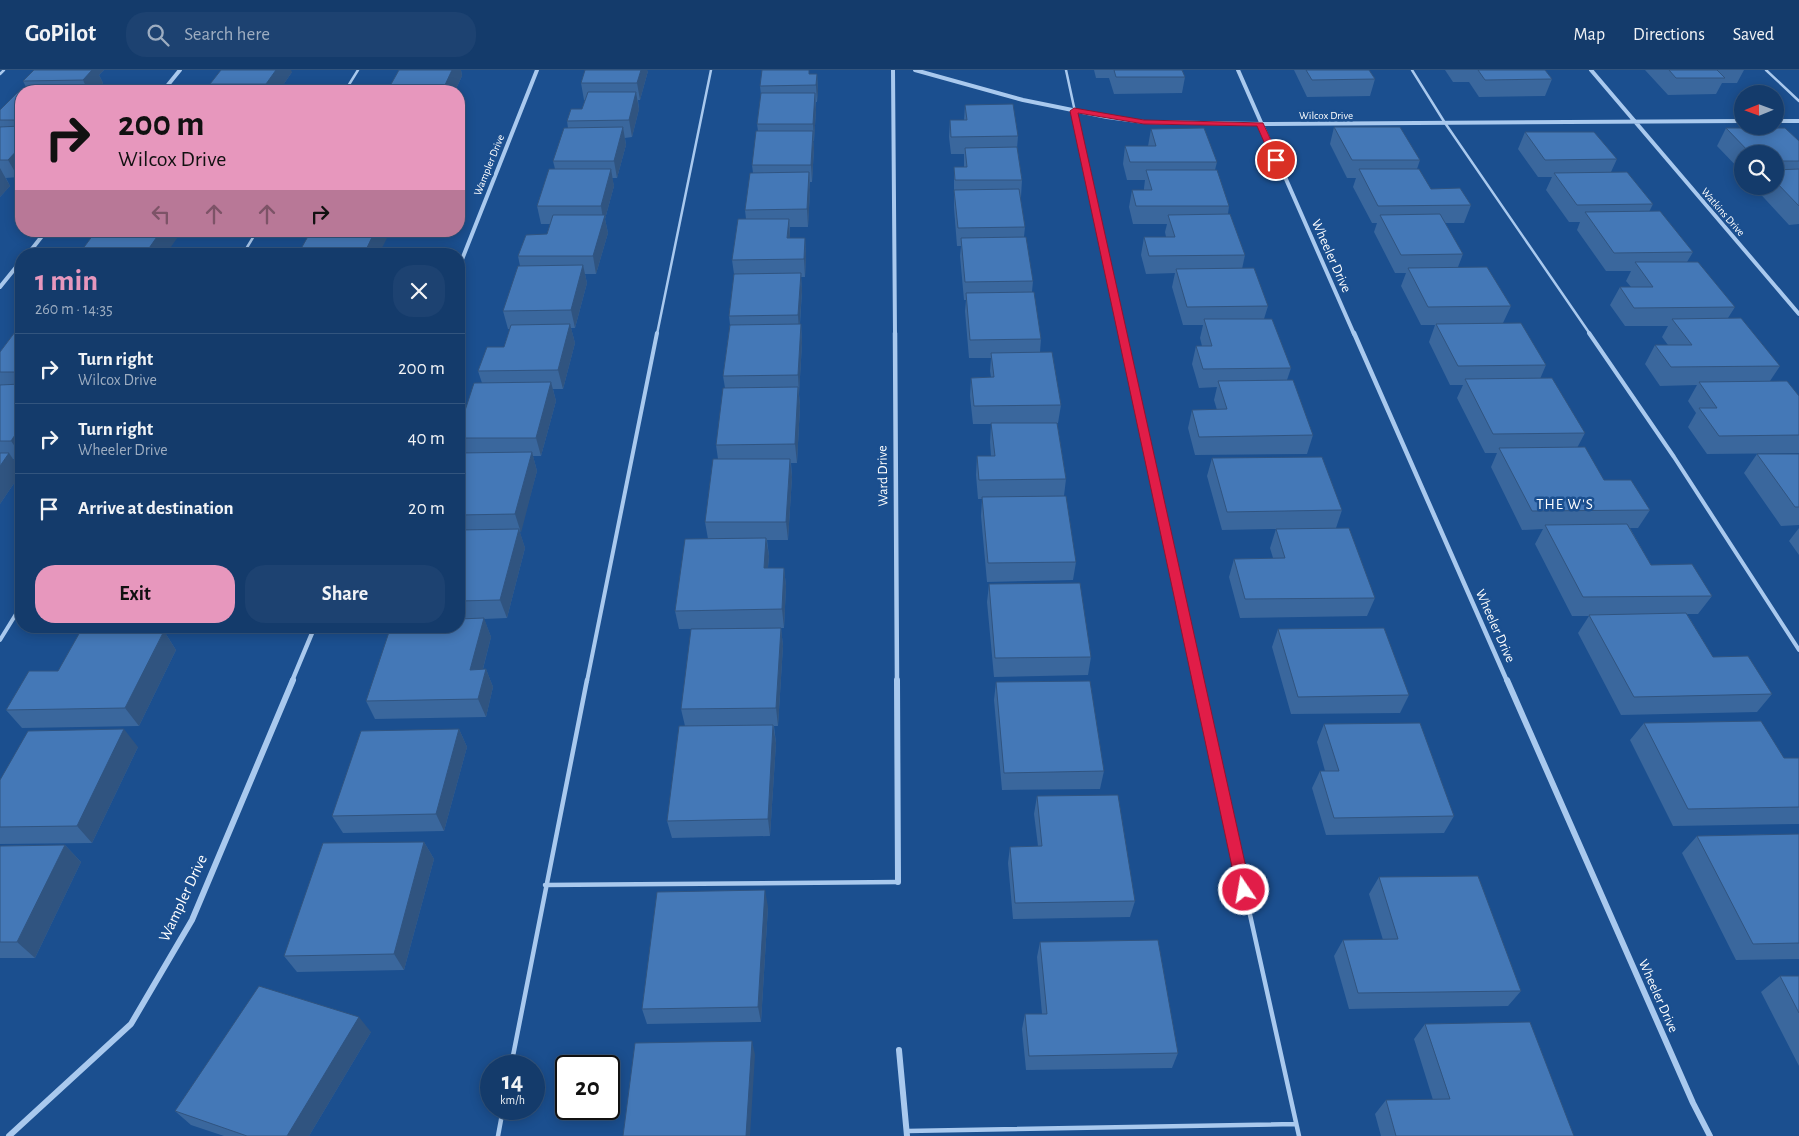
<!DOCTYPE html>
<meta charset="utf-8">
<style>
body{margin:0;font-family:"Alegreya Sans",sans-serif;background:#1d4271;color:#f1f3f6;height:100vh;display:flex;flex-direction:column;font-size:19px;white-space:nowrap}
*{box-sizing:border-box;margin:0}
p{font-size:16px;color:#9dadc1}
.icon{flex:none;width:28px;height:28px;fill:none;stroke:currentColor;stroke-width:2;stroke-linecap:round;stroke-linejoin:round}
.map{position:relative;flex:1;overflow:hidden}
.side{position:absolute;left:15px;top:178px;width:450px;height:385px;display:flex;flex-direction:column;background:#143b6b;border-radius:20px;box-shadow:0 2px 12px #0003,0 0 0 1px #33557e}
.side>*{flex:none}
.guide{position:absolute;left:15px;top:15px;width:450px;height:152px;border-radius:20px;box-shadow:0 2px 12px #0003,0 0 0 1px #33557e;background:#e797bd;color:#111;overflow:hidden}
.needle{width:32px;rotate:269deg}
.controls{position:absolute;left:1734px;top:15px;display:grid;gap:10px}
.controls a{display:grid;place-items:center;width:50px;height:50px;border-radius:50%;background:#143b6b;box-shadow:0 2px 12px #0003,0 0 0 1px #33557e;font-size:25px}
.speed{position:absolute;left:480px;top:985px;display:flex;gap:10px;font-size:25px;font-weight:700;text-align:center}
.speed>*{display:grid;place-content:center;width:65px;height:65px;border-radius:50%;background:#143b6b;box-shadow:0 2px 12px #0003,0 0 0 1px #33557e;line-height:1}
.speed small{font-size:12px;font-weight:400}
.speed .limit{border:2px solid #111;border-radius:8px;background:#fff;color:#111}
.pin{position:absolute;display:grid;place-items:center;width:42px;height:42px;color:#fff;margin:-21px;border:2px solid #fff;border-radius:50%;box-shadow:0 1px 5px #0007}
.me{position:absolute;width:55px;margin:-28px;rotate:348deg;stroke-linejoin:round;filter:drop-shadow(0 0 4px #0008)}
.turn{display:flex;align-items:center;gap:18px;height:105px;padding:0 20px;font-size:22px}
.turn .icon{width:65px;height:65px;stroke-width:2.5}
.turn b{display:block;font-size:35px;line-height:42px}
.lanes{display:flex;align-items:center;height:48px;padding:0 20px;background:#0003;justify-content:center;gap:25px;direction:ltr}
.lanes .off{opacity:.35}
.round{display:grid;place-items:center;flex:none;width:52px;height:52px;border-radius:20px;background:#1d4271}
.head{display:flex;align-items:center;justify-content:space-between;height:85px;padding:0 20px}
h1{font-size:30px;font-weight:700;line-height:38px;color:#e797bd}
.cta{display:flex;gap:10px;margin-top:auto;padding:10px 20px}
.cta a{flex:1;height:58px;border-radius:20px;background:#e797bd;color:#111;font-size:20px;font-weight:700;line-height:58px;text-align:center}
.cta a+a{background:#1d4271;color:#f1f3f6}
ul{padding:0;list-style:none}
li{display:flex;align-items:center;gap:15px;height:70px;padding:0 20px;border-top:1px solid #33557e}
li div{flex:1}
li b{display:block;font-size:19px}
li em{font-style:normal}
header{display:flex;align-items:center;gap:30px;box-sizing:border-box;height:70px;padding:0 25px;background:#143b6b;border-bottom:1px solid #33557e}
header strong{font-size:24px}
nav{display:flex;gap:28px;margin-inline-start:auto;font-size:18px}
.search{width:350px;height:45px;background:#1d4271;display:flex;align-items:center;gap:12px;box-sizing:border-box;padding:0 18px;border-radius:20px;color:#9dadc1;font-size:19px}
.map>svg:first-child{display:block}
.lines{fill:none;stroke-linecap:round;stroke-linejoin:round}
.service-far2{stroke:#a9c9ee;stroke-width:2.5}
.service-far1{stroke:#a9c9ee;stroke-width:4}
.service{stroke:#a9c9ee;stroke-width:4.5}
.minor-far2{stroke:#a9c9ee;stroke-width:4}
.minor-far1{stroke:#a9c9ee;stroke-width:4.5}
.minor{stroke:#a9c9ee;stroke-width:6}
.wall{fill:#3a679d}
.shaded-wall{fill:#305480}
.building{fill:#4478b7;stroke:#305480}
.route{fill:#e11d48;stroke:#92132f}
.labels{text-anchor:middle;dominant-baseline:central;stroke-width:5;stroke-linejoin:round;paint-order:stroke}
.far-street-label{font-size:11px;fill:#fff;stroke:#1b4f8f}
.street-label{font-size:14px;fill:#fff;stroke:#1b4f8f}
.neighbourhood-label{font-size:15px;letter-spacing:1px;fill:#fff;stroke:#1b4f8f}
.near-street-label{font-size:16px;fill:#fff;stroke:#1b4f8f}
</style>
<header>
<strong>GoPilot</strong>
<div class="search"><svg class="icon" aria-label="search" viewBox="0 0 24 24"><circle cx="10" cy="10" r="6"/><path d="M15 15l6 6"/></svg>Search here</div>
<nav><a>Map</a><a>Directions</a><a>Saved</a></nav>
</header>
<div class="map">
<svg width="1799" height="1066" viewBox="0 0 1799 1066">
<rect width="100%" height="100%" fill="#1b4f8f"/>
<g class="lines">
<path class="service-far2" d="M1066,0L1123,264
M1412,0L1445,53L1590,264
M1766,0L1799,31
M0,4L4,0
M345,21L358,0
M243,184L257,161
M657,264L711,0"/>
<path class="service-far1" d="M1123,263L1199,611
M1589,263L1674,387L1799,580
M0,570L21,536
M587,611L657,263"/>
<path class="service" d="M1198,610L1299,1066
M545,815L898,812
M511,996L587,610
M907,1061L1295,1054
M498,1066L503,1039"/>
<path class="minor-far2" d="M893,0L895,264
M915,0L1023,30L1107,47L1144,52L1260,54L1742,51
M1238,0L1354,264
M1591,0L1799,244
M163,21L180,0
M1775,51H1799
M28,184L46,161
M459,197L537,0
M0,217L21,191"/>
<path class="minor-far1" d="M895,263L897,611
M1354,263L1507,611
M292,611L315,556"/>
<path class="minor" d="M897,610L898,812
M1507,610L1693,1033L1710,1066
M899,980L907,1066
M9,1066L131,954L192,850L293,610"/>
</g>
<path class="wall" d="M34,0H104L99,5L103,13L96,21H21V104L18,107L6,108L10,116L0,127V40L21,19H27L23,11Z
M399,0H461L462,6L455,21H392L390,16Z
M1094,0H1182L1185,7L1182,23L1114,24L1109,8H1096Z
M1294,0H1369L1375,9L1370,26L1307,27Z
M1445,0H1545L1552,9L1545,26L1479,27L1469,12H1453Z
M1645,0H1744L1737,13H1722L1716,24L1668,25Z
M648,1L640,30H638L639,39L632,67L625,68L626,75L617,108H612L614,116L605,149L608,163L596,204H585L587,213L575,258H571L575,273L563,319H553L556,331L541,386H533L537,401L520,463L525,478L507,548L484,549L491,567L483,599H486L493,617L486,647L375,649L366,631L459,556V383H461L459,378V359L482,313L478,301L504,277L510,259H508L503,241L520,196L518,186L547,164L550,154H541L537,136L555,99L553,91L568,58L567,51L582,39L585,30H584L581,13Z
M292,2L279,21H213L210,14Z
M811,4H817L818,21L817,32H816V40L814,71H813L814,78L812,112H810V120L808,157H790V168H805L806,186L805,207H801L802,221L800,254H801L802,273L799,324L800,336L797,393H791L792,407L788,470H767L769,486L768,498H784L786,516L784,558L679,559L675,541L708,469L705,452L718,389L716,375L725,318L723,306L730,255L729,246L734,204L732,190L746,149L745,140L753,103L752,95L758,61L757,54L761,25L760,16Z
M965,35L1018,66L1017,79L1022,110L1021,127H1020L1025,157L1024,167L1033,211L1032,222L1041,269L1040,282L1061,335L1058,353H1057L1066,409L1064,426L1076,492L1073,510L987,512L981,446L982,429H978L976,405L977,386H991L990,372L991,354H973L970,326L971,308L991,307L990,301L991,288H969L965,241L966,230H964L960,186L961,176H957L954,138V97H964V84H951L949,67L950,50H964Z
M1334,57L1420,90L1417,99L1431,119L1471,135L1464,153H1445L1463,184L1458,197L1511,236L1503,253L1546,295L1540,309L1585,363L1577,378L1604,410L1650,440L1638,458H1630L1651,495L1712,526L1698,544H1687L1713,587L1772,624L1757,642L1621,645L1578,563L1589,546H1572L1535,474L1543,459L1522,460L1491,397L1497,383H1485L1457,328L1463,315H1450L1429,272L1435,255H1421L1401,216L1406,203H1395L1374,162L1377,153H1372L1353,117L1356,108H1347L1330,74Z
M1726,58L1799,71V154L1789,155L1754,117L1755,116H1775V84H1742V102L1717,76Z
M1151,59L1217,92L1215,100L1229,136L1228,144L1245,185L1242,199L1268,236L1264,249L1291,298L1287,310L1313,365L1307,384L1195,385L1188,358L1192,340H1217L1214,330L1217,317L1199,318L1192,294L1196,276H1202L1200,268L1203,255H1183L1172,217L1175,203L1146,204L1141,185L1144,167H1166L1165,162L1167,154H1133L1129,137L1132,120H1144V118L1145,110H1127L1123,94L1125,76H1148Z
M1525,62L1617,89L1611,102L1653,134L1649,142L1693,182L1687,192L1735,237L1728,248L1780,296L1770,311L1799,326V383L1707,384L1688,357L1696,343L1688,331L1697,315L1660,316L1645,294L1655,275H1668L1662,267L1668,256H1625L1610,235L1620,217H1631L1626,211L1631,201H1606L1577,160L1580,152H1569L1546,120L1552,107H1538L1518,79Z
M21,254V389H13L21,401V403L0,434V282Z
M1757,384H1799V455L1781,456L1744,403Z
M1212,388L1342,440L1336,458L1375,528L1367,546L1240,548L1229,507L1234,489L1273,488L1270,478L1276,459L1222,460L1207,406Z
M1799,458V485L1789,471Z
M989,514L1091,587L1088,605L994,607L987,532Z
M111,556H196L112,557Z
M781,558L783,576L778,656H774L776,673L770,766L672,768L667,751L685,656L681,639Z
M1278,559L1409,625L1400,643L1291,644L1272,577Z
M164,561L176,580L139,656L22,658L6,640L58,601Z
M996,612L1104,701L1100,719L1002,720L994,630Z
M1644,653L1784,688H1799V754L1673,756L1630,670Z
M1324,654L1454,746L1444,763L1326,765L1312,718L1320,701H1325L1317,672Z
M459,659L467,677L444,761L343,763L332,746Z
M138,677L92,773L0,774V710Z
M1037,726L1135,831L1130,847L1013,849L1008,793L1010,777L1038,776L1034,744Z
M1799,764V889L1736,890L1682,783L1697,766Z
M424,772L434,789L404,900L297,902L284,886Z
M65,775L81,792L35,888H0V776Z
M1379,807L1521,921L1508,936L1349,939L1334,886L1343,870H1383L1369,824Z
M768,837L761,952L647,954L642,939Z
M1040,872L1178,983L1172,998L1026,1000L1022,959L1025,944H1042L1037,887Z
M1780,906H1799V996L1761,922Z
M1425,954L1574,1066H1381L1375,1044L1386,1030H1433L1414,969Z
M371,962L309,1066H224L191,1055L175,1041Z"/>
<path class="shaded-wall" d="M85,0H104L99,5L103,13L96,21H88L83,10Z
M276,0H291L292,2L279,21H268L266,14Z
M452,0H461L462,6L455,21H446L445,15Z
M641,0H647L648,1L640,30L637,13Z
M817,4L818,21L817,32L816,15Z
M636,22L639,39L632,67L629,50Z
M815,23L816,40L814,71L813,54Z
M623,57L626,75L617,108L614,91Z
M813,61L814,78L812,112L811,95Z
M21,76V104L18,107L8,90Z
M0,98L10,116L0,127Z
M611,99L614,116L605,149L608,163L596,204L593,186L603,149L601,136Z
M809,102L810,120L808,157L807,139Z
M789,149L790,167L789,186L787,168Z
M161,161H179L180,164L166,184H145Z
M375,161H386L388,166L379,184H364Z
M805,168L806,186L805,207L804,189Z
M583,195L587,213L575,258L571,240Z
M801,203L802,221L799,263L798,245Z
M570,254L575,273L563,319L558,300Z
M801,254L802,273L799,324L798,305Z
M551,312L556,331L541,386L536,368Z
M798,317L800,336L797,393L795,374Z
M21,356V385L11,371Z
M532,382L537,401L521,463L515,444Z
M9,383L21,401V403L0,434V396Z
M790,389L792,407L788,470L786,452Z
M519,459L525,478L507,548L500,530Z
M766,468L769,486L766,517L764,498Z
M784,498L786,516L784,558L782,539Z
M484,548L491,567L478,618L470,600Z
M781,558L783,576L778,656L776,638Z
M164,561L176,580L139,656L125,638Z
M486,599L493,617L486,647L478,629Z
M773,655L776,673L770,766L768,749Z
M124,659L138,677L92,773L77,756Z
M459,659L467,677L444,761L436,744Z
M424,772L434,789L404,900L394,884Z
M65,775L81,792L35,888L17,872Z
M765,820L768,837L761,952L758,937Z
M359,947L371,962L309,1066H287Z
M752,971L755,985L750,1066H746Z"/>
<path class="building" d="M34,0H92L83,10L23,11Z
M221,0H276L266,14H210Z
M399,0H452L445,15L390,16Z
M585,0H641L637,13H581Z
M762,0H809V4H817L816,15L760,16Z
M1114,0H1182L1185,7H1116Z
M1306,0H1369L1375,9L1312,10Z
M1478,0H1545L1552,9L1485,10Z
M1669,0H1717L1725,8H1676Z
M74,18L72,21H21V50H0V40L21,19Z
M588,22H636L629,50L567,51L571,39H582Z
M761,23H815L813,54H757Z
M1013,34L1018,66L951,67L950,50H967L965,35Z
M21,56V76L8,90H0V57Z
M623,57L614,91H553L564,58Z
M1334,57H1400L1420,90H1352Z
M1204,58L1217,92H1130L1125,76H1156L1151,59Z
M1726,58H1785L1799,71V91H1775V84H1751Z
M756,61H813L811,95H752Z
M1525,62H1594L1617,89L1545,90Z
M1017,77L1022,110H955L954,97H967L965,78Z
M549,99H611L601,136H537Z
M1359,99H1419L1431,119L1460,118L1471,135L1378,136Z
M1799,99V136L1775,111V100Z
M1146,100H1217L1229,136H1136L1132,120H1152Z
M809,102L807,139L745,140L750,103Z
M1627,102L1653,134L1577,135L1554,103Z
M1019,119L1025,157L958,158L954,120Z
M1660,141L1693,182L1614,183L1585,142Z
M1230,144L1245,185L1149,186L1144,167H1175L1168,145Z
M1440,144L1463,184L1401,185L1380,145Z
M553,145H605L593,186H518L526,165L547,164Z
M738,149H789L787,168H805L804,189L732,190Z
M96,161H161L145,184H79Z
M311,161H375L364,184H298Z
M1026,167L1033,211L965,212L961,168Z
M1635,192H1698L1735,237L1634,238L1620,217H1653Z
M583,195L571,240L503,241L518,196Z
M1487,197L1511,236L1428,237L1408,198Z
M1254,198L1268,236L1187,237L1176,199Z
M801,203L798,245L729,246L734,204Z
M1034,222L1041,269L970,270L966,223Z
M1741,248L1780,296L1671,297L1655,275H1692L1672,249Z
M1204,249H1272L1291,298L1203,299L1196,276H1212Z
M1521,253L1546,295L1458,296L1436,254Z
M21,254V302H0V282Z
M570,254L558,300L478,301L487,277H504L511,255Z
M801,254L798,305L723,306L730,255Z
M1052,282L1061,335L974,336L971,308L994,307L991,283Z
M1552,308L1585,363L1493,364L1465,309Z
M1293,310L1313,365L1199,367L1192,340L1227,339L1218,311Z
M1787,311L1799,326V365L1719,366L1699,338H1717L1699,312Z
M551,312L536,368H459V359L474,313Z
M21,314V356L11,371H0V315Z
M798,317L795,374L716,375L723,318Z
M991,353H1057L1066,409L979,410L977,386H995Z
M1585,377L1604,410H1631L1650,440L1532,441L1499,378Z
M532,382L515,444L459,445V383Z
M0,383H9L0,396Z
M1757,384H1799V437H1795Z
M1322,387L1342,440L1227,442L1212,388Z
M713,389H790L786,452H705Z
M1066,426L1076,492L988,493L982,427Z
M1627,454L1651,495L1692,494L1712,526L1583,527L1545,455Z
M1349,458L1375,528L1245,529L1234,489L1285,488L1276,459Z
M519,459L500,530L459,531V460Z
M766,468L764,498H784L782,539L675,541L685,469Z
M1080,513L1091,587L995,588L989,514Z
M1686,543L1713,587L1748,586L1772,624L1634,627L1589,545Z
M484,548L470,600L486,599L478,629L366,631L391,556H459V549Z
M781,558L776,638L681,639L691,559Z
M1384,558L1409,625L1298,627L1278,559Z
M164,561L125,638L6,640L29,601H58L80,562Z
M1090,611L1104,701L1004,703L996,612Z
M1761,651L1784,688H1799V737L1688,739L1644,653Z
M1420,653L1454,746L1334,748L1320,701H1339L1324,654Z
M773,655L768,749L667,751L679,656Z
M124,659L77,756L0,757V710L28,661Z
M459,659L436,744L332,746L361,661Z
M1118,725L1135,831L1015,833L1010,777L1042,776L1037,726Z
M1799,764V873L1753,874L1697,766Z
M424,772L394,884L284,886L323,773Z
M65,775L17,872H0V776Z
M1478,806L1521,921L1358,923L1343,870L1398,869L1379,807Z
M765,820L758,937L642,939L657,822Z
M1158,870L1178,983L1029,986L1025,944H1047L1040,872Z
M1780,906H1799V943Z
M259,916L359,947L287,1066H247L175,1041Z
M1530,952L1574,1066H1396L1386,1030L1450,1029L1425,954Z
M752,971L746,1066H623L635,973Z"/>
<path class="route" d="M1074,38L1144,50L1263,53L1280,90L1276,93L1272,90L1257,56L1144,54L1078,43L1251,820L1248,825L1244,827L1239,825L1237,820L1070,41Z"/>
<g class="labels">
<g class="far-street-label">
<text x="1326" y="45">Wilcox Drive</text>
<text transform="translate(489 95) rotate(-68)">Wampler Drive</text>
<text transform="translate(1723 142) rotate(49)">Watkins Drive</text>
</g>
<g class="street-label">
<text transform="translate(1331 186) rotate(66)">Wheeler Drive</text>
<text transform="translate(883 406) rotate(-91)">Ward Drive</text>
<text transform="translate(1495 556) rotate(66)">Wheeler Drive</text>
<text transform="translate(1658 926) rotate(66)">Wheeler Drive</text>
</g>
<g class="neighbourhood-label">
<text x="1565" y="434">THE W'S</text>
</g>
<g class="near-street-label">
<text transform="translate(183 828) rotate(-65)">Wampler Drive</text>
</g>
</g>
</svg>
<div class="controls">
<a><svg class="needle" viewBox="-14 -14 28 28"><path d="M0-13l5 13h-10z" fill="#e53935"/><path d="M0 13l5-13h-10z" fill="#9dadc1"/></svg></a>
<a><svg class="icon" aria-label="search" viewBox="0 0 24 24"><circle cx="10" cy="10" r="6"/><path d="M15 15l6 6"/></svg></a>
</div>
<div class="speed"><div>14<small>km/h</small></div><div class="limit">20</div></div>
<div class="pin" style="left:1276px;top:90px;background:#d93025"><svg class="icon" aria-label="arrive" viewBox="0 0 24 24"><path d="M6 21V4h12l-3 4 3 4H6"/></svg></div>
<svg class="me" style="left:1244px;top:820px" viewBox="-20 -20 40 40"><circle r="17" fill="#e11d48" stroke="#fff" stroke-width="3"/><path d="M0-11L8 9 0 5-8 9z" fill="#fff"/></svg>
<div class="guide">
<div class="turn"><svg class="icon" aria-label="right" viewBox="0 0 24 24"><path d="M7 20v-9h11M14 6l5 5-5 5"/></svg><div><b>200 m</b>Wilcox Drive</div></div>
<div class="lanes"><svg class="icon off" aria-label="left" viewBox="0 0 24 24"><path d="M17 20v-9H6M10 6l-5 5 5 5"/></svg><svg class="icon off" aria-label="ahead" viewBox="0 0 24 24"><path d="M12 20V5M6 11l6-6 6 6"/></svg><svg class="icon off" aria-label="ahead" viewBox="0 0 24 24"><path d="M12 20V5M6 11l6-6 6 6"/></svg><svg class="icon" aria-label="right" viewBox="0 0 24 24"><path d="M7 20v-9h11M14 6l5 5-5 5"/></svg></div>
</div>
<section class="side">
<div class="head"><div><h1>1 min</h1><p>260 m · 14:35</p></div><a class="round"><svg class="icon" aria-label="close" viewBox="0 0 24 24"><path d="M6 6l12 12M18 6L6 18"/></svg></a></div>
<ul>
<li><svg class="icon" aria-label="right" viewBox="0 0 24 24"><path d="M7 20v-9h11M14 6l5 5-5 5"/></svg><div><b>Turn right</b><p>Wilcox Drive</p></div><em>200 m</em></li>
<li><svg class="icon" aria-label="right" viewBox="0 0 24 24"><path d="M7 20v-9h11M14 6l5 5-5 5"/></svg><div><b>Turn right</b><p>Wheeler Drive</p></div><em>40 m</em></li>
<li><svg class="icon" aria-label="arrive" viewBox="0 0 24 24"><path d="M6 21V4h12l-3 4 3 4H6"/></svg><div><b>Arrive at destination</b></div><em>20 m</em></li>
</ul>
<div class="cta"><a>Exit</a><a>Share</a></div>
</section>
</div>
